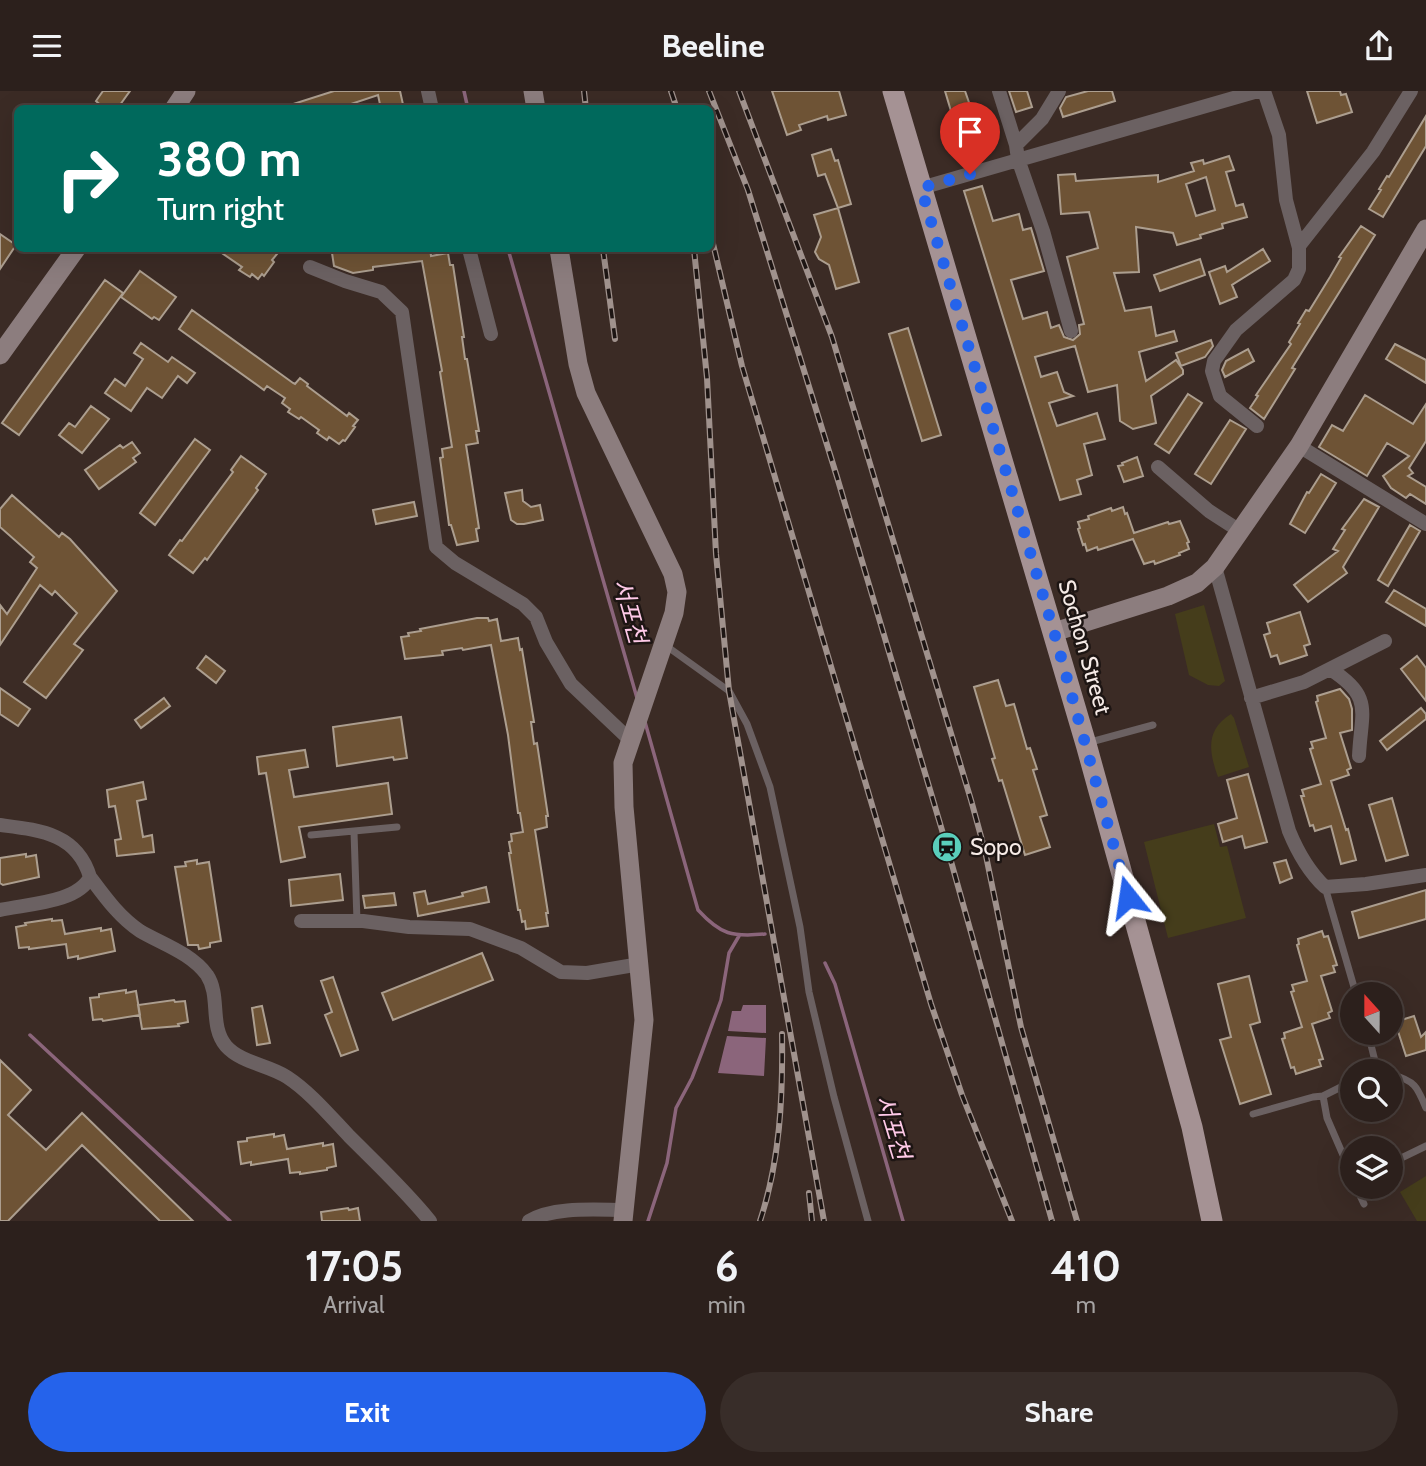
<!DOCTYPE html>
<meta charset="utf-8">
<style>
body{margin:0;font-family:Cabin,"Noto Sans KR",sans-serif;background:#382d29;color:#f1f3f6;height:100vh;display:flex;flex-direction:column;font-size:26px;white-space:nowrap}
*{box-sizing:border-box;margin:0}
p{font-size:23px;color:#a6a3a3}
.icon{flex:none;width:38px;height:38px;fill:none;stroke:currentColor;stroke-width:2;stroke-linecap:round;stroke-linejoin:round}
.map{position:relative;height:1130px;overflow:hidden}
.details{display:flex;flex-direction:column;background:#2c201c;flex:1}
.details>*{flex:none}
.banner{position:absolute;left:14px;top:14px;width:700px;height:147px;border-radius:10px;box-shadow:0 7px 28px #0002,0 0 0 2px #483e3b;background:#00695c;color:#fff;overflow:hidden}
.needle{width:46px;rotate:339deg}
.fabs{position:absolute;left:1340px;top:891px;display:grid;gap:14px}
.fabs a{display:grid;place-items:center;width:63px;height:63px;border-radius:50%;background:#2c201c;box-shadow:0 7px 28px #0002,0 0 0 2px #483e3b;font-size:35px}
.pin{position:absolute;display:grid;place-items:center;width:60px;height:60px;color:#fff;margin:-72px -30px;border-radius:50% 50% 50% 0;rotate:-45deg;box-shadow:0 0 7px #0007}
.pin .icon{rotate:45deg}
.me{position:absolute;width:77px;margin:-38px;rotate:345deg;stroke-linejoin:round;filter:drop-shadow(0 0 5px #0008)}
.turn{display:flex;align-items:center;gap:24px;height:147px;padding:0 28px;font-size:32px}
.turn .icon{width:91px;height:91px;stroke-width:2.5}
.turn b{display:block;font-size:49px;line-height:60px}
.eta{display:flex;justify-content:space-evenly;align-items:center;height:119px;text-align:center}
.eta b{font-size:42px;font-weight:800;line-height:49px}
.primary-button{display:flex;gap:14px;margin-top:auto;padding:14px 28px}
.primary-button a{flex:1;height:80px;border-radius:42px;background:#2563eb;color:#fff;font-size:28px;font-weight:800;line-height:80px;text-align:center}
.primary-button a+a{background:#382d29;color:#f1f3f6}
header{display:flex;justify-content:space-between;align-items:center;height:91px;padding:0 28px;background:#2c201c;font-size:32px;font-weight:800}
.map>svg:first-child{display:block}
.green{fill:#453d1b}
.water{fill:#8b657b}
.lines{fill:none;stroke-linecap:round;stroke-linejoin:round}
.stream{stroke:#8b657b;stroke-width:3.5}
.building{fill:#6e5335;stroke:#ac9e8f;stroke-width:2;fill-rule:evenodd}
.lane{stroke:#6b6162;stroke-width:7}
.street{stroke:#6b6162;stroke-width:14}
.secondary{stroke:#8c7d7e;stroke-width:19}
.primary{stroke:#a59294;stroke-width:21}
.rail-casing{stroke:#a0928d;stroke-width:6}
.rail{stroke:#1d1513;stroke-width:3.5;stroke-dasharray:10;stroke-linecap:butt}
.route{stroke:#2563eb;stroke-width:12;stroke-dasharray:0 21.6}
.labels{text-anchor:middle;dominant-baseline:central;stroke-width:5;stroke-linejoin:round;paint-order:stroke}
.street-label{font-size:23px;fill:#f6ebe7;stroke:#1d1513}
.poi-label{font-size:23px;fill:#f6ebe7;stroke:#1d1513;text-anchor:start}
.water-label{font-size:24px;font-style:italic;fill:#ffcae8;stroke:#1d1513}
</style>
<header><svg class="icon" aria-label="menu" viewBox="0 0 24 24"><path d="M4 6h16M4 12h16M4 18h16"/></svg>Beeline<svg class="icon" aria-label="share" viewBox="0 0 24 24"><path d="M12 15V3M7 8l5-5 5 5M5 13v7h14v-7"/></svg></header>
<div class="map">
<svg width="1426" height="1130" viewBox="0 0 1426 1130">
<rect width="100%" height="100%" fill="#3b2b25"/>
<path class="green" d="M1204,514L1225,590L1219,595L1208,594L1189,584L1175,523Z
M1231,623L1234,627L1249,676L1218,686C1209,661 1205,639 1231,623Z
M1214,733L1220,756L1227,755L1246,827L1168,847L1144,751Z
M1426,1085V1130H1417L1400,1101Z"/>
<path class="water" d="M743,914H766V942L728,940L732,920H741Z
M727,945L766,947L764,985L718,982Z"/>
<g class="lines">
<path class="stream" d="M464,0L468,18
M508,158L637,607
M645,631L698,819C721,844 732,846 765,843
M825,872L835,893L903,1130
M30,944L230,1130
M648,1130L667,1072L676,1017L692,987L702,961L721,909L729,862L739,845"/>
</g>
<path class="building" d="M103,0H130L117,18H105L96,10Z
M334,0H400L404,18H381L378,4L336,18H287V15Z
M772,0H839L846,24L828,29L827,25L799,34L801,39L787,44Z
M945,0H965L981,46H979L980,52L962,57Z
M1009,0H1027L1032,16L1016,21Z
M1088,0H1112L1115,10L1063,26L1060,17L1066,6Z
M1307,0H1340L1341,4L1346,3L1352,21L1317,32Z
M1426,25V55L1383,126L1369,118L1381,99L1379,98L1387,85L1389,86Z
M831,58L835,70L838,69L851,113L838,117L825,83L818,85L812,64Z
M1229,65L1234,79L1226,81L1236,115L1243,113L1247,126L1222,133L1223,137L1200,144L1201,147L1177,154L1173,142L1136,136L1139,181L1114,182L1125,220L1151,216L1156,245L1174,240L1177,250L1139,261L1146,290L1176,269L1183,279V283L1151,305L1156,332L1133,338L1120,330L1117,294L1088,301L1075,255L1035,266L1041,286L1057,281L1064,301L1073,305L1049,312L1057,335L1097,322L1105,348L1084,353L1092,384L1077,389L1081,403L1060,409L964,100L982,95L993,130L1019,123L1023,139L1031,137L1044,180L1011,189L1023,228L1047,221L1051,237L1059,234L1064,246L1073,249L1080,243L1079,234L1084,233L1067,166L1098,157L1089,121L1061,123L1058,84L1075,83L1076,90L1158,84V91L1194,80L1191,72L1203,69L1204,73ZM1206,86L1215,119L1196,125L1186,93Z
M838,117L859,191L836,198L829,174L819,168L815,161L821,146L814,124Z
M1361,135L1375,144L1292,277L1295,278L1264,328L1250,317L1258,305L1256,304L1291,253L1289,251L1300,233L1298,232L1306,219L1309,220L1330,186L1341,167L1339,166Z
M0,143L16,154L0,178Z
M216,158H269L277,163L272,169L274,171L264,185L262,183L258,188L252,183L250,186L239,179L242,176Z
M339,158H430L431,165L448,162L450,174H453L464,246H462L465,268H467L479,340H476L478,352L466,354L479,437L476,438L478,450L457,454L451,434H449L440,367L443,366L442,358L452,356L440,281L442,280L422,170L373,176V179L353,182L334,175L332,162L340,161Z
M1263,158L1270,170L1232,194L1237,206L1220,213L1209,181L1225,175L1227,181Z
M1200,168L1205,184L1160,200L1154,184Z
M140,180L176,206L159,229L154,226L152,228L121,206Z
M105,189L123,202L19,344L2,332Z
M192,219L293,292L295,293L300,287L308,293L307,295L347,325L349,322L358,329L353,335L355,336L345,350L343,349L339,353L329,346L327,349L317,342L319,339L301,326L299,328L288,321L290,318L282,312L285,307L267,295L264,299L179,238Z
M908,237L941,344L922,350L889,243Z
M1211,249L1213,255L1205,266L1181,275L1176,262Z
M141,252L168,271L172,266L195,282L187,292L178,285L162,307L147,297L131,320L105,302L115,288L125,295L143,268L134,262Z
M1395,253L1426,269V292L1386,268Z
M1248,258L1254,270L1225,286L1222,279L1226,270Z
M1188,303L1202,312L1169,362L1155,353Z
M1365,304L1413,333L1426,313V350L1409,377L1413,382L1408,385L1426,396V413L1410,403L1406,407L1391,397L1383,385L1409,365L1387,352L1367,385L1319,356L1332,334L1343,340Z
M91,315L109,328L82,362L59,344L69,332L75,336Z
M1230,329L1246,338L1211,393L1195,383Z
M195,348L210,359L155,434L140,422Z
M132,351L140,362L133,367L136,371L99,398L85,379L120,354L123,357Z
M241,365L266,383L256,397L258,399L207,469L205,467L193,482L169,464L180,449L182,450L233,381L231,379Z
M1137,366L1143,385L1124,391L1118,375L1123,374L1122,372Z
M1321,383L1336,392L1305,442L1290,433L1307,401L1309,402Z
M522,399L523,410L531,416L540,414L543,429L524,433H517L511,429L505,402Z
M12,404L59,446L62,442L70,448L117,500L74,553L83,559L46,607L24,591L77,522L55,500L52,504L40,494L0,554V514L7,523L37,477L30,471L34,466L0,436V418Z
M1364,408L1379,416L1343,476L1347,482L1308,511L1294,494L1338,460L1333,458L1345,439L1342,438Z
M414,411L417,425L376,433L373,419Z
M1123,416L1125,423L1127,422L1134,442L1168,431L1169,433L1180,430L1189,451L1187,452L1189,458L1179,462L1180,464L1155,473L1154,470L1144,473L1133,448L1098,459L1097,456L1087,460L1085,453L1083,454L1078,438L1080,437L1078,431L1089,428L1088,425L1111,417L1112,420Z
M1410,434L1420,440L1388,495L1378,489Z
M1394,499L1426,518V535L1386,511Z
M1300,521L1310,553L1304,555L1307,564L1280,573L1277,564L1271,566L1264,544L1270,542L1267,532Z
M477,527H488L489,530L497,528L501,550L518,547L520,559L522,558L534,631H531L534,653L537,652L548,725H546L547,736L535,739L548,822H546L548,835L526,838L525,830L522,831L520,819H518L509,762H511L509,751L512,750L511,743L523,741L520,722H518L508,644L491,554L463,559L462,557L442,560L443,564L405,568L401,546L409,545L408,542L421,540L420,538Z
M206,565L225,580L216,592L197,577Z
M1417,565L1426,577V610L1401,578Z
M998,589L1006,615L1014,613L1027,658L1030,657L1037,678L1033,679L1047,724L1040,726L1050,756L1025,764L1002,689L999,690L992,668L995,667L974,596Z
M0,597L30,618L18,635L0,623Z
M1340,598L1349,608L1352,618V639L1340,642L1351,677L1347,679L1349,684L1331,690L1346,739L1348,738L1356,769L1341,773L1331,735L1315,740L1313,734L1310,735L1301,705H1304L1302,699L1321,693L1310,658L1313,657L1311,651L1326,647L1316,611L1318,610L1317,605Z
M164,607L170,615L141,637L135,629Z
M1421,617L1426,623V628L1387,659L1380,650Z
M401,626L407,667L394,669L393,666L337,675L333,636Z
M305,659L308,676L289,679L294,706L388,692L392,723L299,736L305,766L281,771L266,682L259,683L257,666Z
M1248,683L1267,751L1245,757L1242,745L1223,751L1218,733L1237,727L1227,689Z
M143,691L146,708L137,710L143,746L152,744L154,761L117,765L115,749L121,748L115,715L109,716L107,699Z
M1392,707L1408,764L1386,770L1369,714Z
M26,763V766L36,764L39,786L3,794L0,792V767Z
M197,769V773L209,771L221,850L210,852V856L199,858L198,854H188L175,776L186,775L185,771Z
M1286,769L1292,787L1280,792L1274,772Z
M340,783L343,809L291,815L289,789Z
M486,796L489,811L418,825L414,802L425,800L428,813L463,805L462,802Z
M1426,799V828L1359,847L1352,821Z
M394,802L396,814L365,817L363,805Z
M52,828V830L62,829L65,843L101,837V840L111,838L115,860L78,868V865L68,867L66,853L29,858V856L19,857L16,836L26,834L25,832Z
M1322,840L1324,846L1328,845L1337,874L1333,875L1335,881L1321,885L1332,920L1328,922L1330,927L1312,933L1323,968L1319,969L1321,975L1296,983L1294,976L1291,977L1282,948L1285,947L1284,942L1302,936L1291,901L1294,900L1292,894L1307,890L1297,854L1299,853L1298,848Z
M482,862L493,889L393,929L382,902Z
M1249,885L1260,931L1250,934L1271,1003L1240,1013L1220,949L1231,946L1218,893Z
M333,886L358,959L341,965L325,924L332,921L321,890Z
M126,899V902L136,900L140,924L103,930L102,928L93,929L90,907L99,906V903Z
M174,909L175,911L185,910L188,931L178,933L179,935L142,938L138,914Z
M262,915L270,952L257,954L252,917Z
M1414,925L1421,946L1426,941V959L1406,965L1395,931Z
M0,969L31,999L8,1024L46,1059L82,1022L193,1130H160L82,1054L8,1130H0Z
M274,1043V1046L284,1044L287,1058L323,1052V1055L333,1053L336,1075L327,1077V1079L300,1083V1081L290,1082L288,1068L251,1074V1071L241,1073L238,1051L247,1050V1047Z
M348,1117L349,1119L358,1117L360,1130H322L321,1121Z"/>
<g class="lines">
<path class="lane" d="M665,554L729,600L747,633L770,696L800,836L809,901L834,1006L868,1130
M1087,652L1153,634
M354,741L357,830
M311,744L397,736
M1325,796L1356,903
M1368,942L1377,978L1373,980
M1391,983C1415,990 1417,995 1426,1017
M1323,1005L1327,1027L1353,1087
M1253,1023L1313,1006L1323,1005L1353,990
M1391,1072L1426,1055
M1356,1096L1364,1113"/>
<path class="street" d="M428,0L432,18
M999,0L1016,54
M1059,0L1042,28L1016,54L1018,68L1043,140L1071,240
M921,97L1258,0
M1299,155L1373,61L1411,0
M469,158L491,243
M310,176L345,190L381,201L402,221L436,456L455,472L523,513L536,526L546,551L571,593L630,649
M1257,335L1220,305L1212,280L1214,270L1236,239L1294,189L1299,178V157L1286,109L1279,44L1264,0
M1299,355L1426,433
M1158,376L1209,420L1240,440
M1215,476L1289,740C1298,762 1308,780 1325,796L1366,793L1426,784
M1330,578C1374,606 1361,620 1359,665
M1251,607L1304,591L1385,550
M0,734C39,739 77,742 90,786C78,812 25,813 0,819
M90,786C105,806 119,826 140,840C162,853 191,862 207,884C221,905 209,935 226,955C241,972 269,974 287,986C310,1001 330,1025 349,1045C376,1072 406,1100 430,1130
M301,830H363L409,836L470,838L521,857L561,881L587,882L640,873
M529,1130C554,1115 597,1119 625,1119"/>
<path class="secondary" d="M533,0L536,18
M174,18L186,0
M559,158L578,273L586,302L673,483L677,501L674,522L623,672L624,716L644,929L623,1130
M0,264L76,158
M1054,541L1168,505L1197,492L1215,476L1299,355L1426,138"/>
<path class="primary" d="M893,0L1086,653L1192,1036L1212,1130"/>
<g class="rail-casing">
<path id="rail" d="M584,0L586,18
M671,0L677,18
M709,0L748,99L837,386L947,756L1052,1130
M739,0L832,246L971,709L985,760L1021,936L1077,1130
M710,140L742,275L931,913L962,1004L1012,1130
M603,158L615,248
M694,158L707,287L716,463L729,600L824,1130
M809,1102L812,1130
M760,1130C780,1070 783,1006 782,943"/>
</g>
<use href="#rail" class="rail"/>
</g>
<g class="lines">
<path class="route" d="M970,83L921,97L1054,541L1128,806"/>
</g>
<defs>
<g id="station-disc" transform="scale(1.575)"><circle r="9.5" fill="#5acebc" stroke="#1d1513"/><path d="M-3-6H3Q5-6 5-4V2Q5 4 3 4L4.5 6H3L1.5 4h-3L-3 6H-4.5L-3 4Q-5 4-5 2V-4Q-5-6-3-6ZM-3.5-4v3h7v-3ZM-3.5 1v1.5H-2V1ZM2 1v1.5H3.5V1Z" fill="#111"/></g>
</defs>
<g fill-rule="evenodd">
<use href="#station-disc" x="947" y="756"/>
</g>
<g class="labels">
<g class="street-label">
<text transform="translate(1085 556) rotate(74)">Sochon Street</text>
</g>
<g class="poi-label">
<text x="970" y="756">Sopo</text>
</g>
<g class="water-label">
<text transform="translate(630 520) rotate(74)">서포천</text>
<text transform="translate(893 1036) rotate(73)">서포천</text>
</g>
</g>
</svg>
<div class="fabs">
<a><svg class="needle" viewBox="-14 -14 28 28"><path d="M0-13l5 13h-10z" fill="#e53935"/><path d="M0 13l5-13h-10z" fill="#a6a3a3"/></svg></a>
<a><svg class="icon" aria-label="search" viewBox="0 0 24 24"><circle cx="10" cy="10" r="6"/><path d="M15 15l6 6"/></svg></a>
<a><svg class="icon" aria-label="layers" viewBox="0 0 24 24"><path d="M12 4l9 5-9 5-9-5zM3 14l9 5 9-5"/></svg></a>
</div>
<div class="pin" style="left:970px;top:83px;background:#d93025"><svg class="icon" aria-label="arrive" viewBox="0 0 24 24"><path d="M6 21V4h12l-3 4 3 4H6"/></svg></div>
<svg class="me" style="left:1128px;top:806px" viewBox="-20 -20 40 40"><path d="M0-17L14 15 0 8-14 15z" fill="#2563eb" stroke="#fff" stroke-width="4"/></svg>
<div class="banner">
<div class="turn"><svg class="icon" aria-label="right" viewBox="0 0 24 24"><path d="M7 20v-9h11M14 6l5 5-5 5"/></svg><div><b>380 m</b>Turn right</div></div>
</div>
</div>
<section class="details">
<div class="eta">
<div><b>17:05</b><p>Arrival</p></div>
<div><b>6</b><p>min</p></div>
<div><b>410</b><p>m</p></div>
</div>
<div class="primary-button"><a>Exit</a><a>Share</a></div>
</section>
